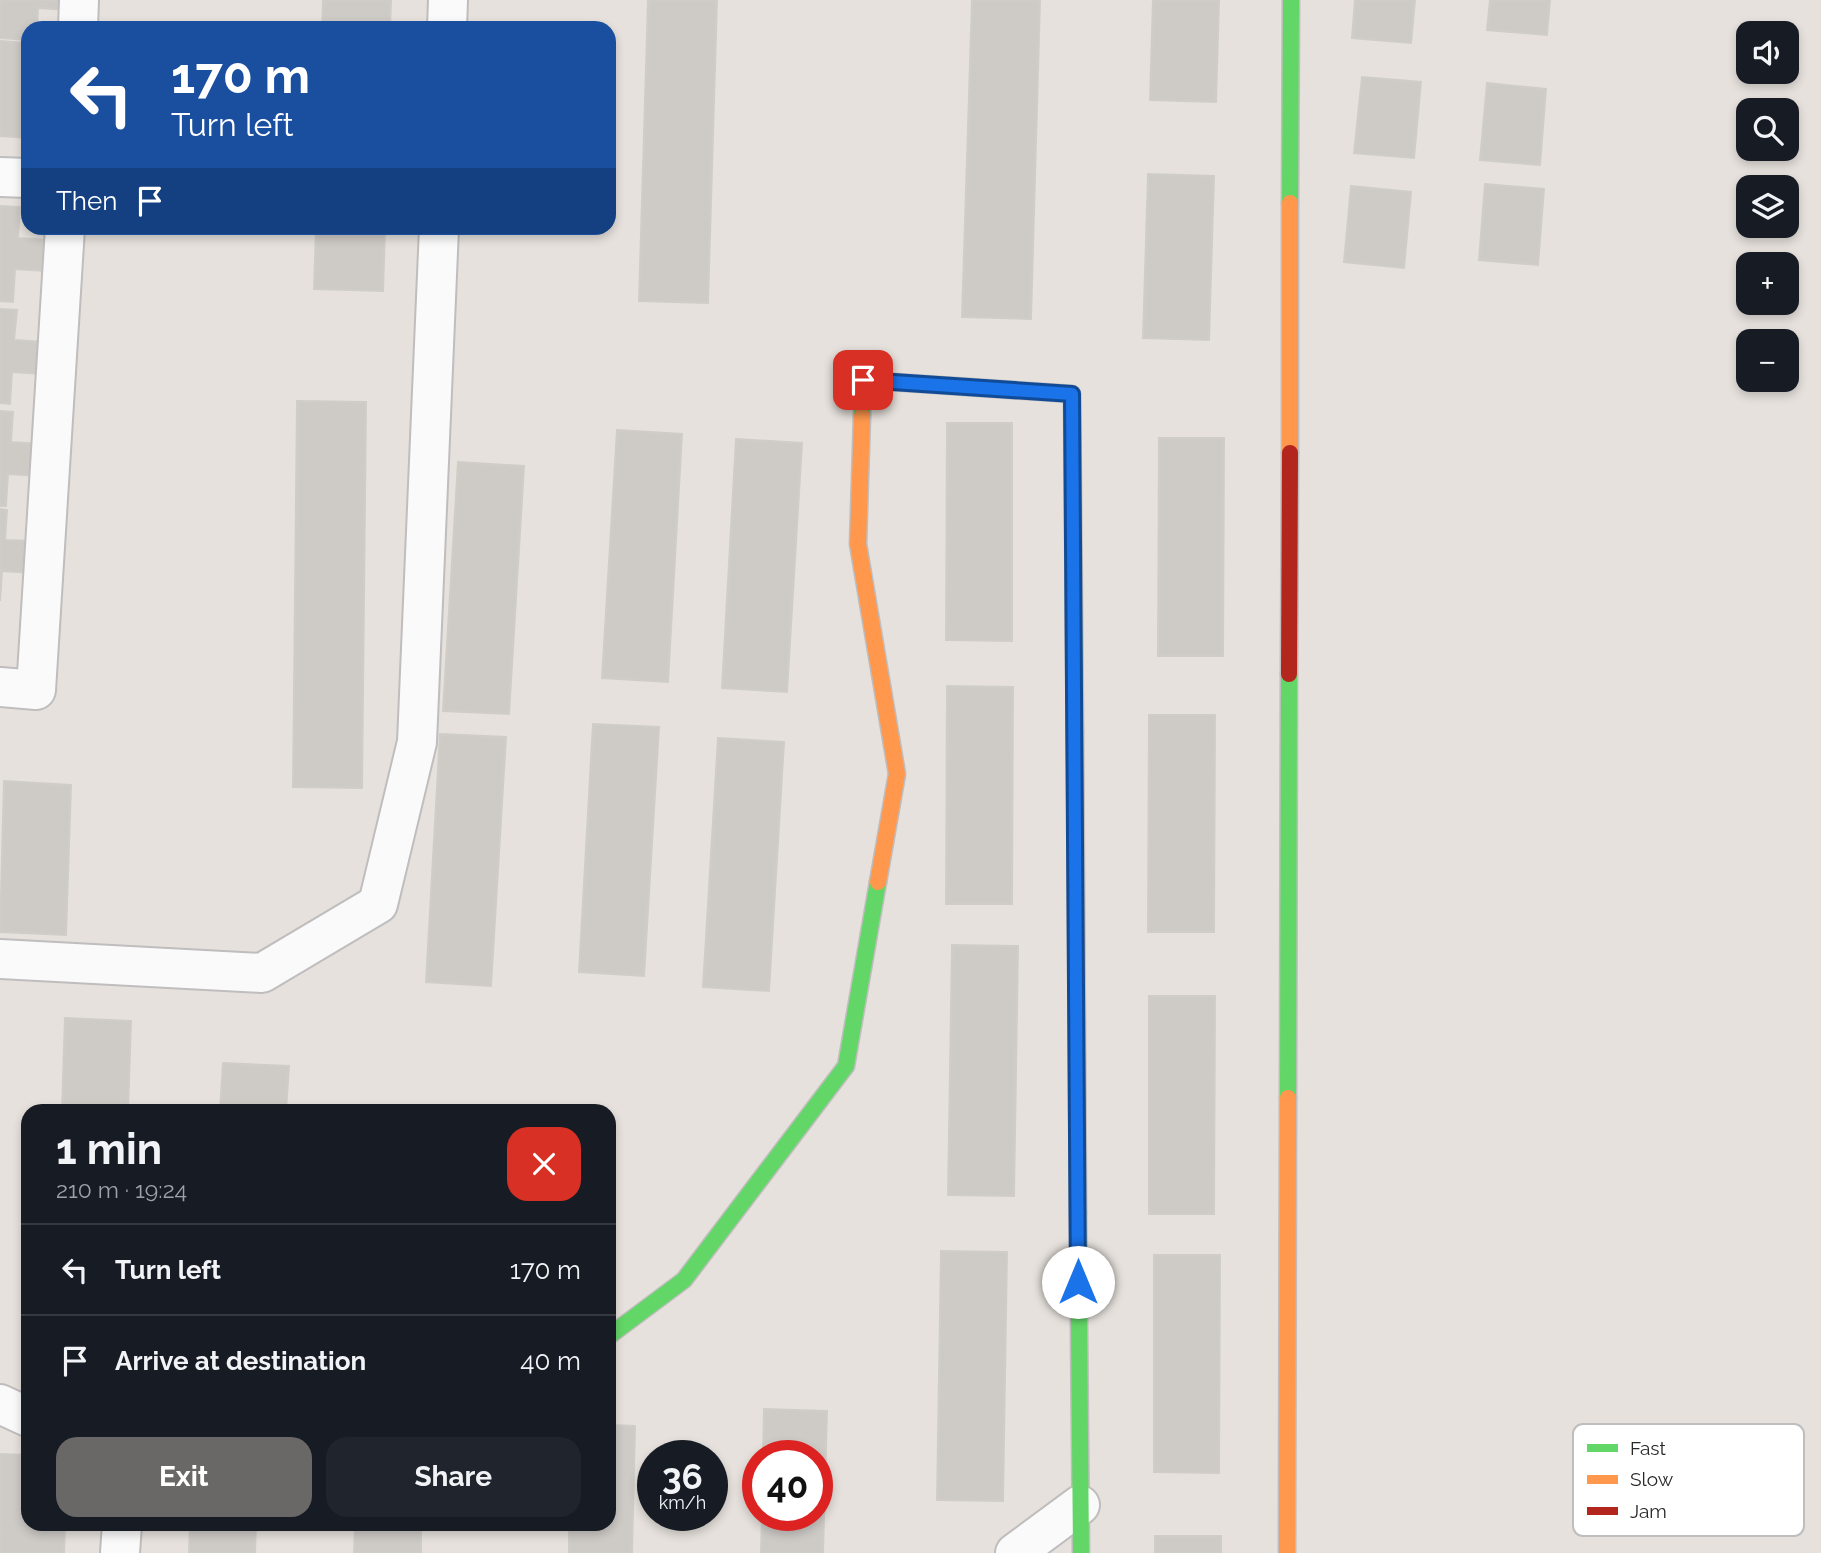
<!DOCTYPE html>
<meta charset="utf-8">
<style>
body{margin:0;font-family:Raleway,sans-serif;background:#20242c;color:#f1f3f6;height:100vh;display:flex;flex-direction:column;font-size:26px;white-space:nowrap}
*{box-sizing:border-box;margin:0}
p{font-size:23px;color:#9ea1a6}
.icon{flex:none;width:38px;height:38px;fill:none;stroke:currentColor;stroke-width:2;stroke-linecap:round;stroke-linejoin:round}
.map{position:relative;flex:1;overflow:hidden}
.sheet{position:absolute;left:21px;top:1104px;width:595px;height:427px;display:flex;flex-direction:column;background:#171b24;border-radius:21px;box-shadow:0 4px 10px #0003}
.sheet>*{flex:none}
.banner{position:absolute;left:21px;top:21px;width:595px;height:214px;border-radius:21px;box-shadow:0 4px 10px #0003;background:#1a4fa0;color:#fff;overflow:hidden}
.tools{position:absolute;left:1736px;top:21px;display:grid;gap:14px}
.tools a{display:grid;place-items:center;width:63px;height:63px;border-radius:14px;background:#171b24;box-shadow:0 4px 10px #0003;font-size:35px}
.speed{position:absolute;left:637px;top:1440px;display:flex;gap:14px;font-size:35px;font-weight:700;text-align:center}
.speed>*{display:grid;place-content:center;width:91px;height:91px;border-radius:50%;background:#171b24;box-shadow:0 4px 10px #0003;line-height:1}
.speed small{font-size:18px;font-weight:400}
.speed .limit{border:10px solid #d22;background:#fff;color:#111}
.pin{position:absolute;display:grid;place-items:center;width:60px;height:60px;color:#fff;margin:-30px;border-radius:14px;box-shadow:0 4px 10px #0006}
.me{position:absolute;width:77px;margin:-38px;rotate:0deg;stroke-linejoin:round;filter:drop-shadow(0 0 5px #0008)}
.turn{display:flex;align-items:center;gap:24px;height:147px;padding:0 35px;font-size:32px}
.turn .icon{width:91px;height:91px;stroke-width:2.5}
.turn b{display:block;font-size:49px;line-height:60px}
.then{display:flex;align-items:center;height:66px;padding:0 35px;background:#0003;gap:14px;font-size:26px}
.round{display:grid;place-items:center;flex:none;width:74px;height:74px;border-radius:21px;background:#20242c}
.head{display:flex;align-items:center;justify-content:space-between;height:119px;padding:0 35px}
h1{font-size:42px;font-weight:700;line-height:52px}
.cta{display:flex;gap:14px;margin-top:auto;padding:14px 35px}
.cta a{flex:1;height:80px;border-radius:21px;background:#6a6866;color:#fff;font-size:28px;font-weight:700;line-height:80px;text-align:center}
.cta a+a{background:#20242c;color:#f1f3f6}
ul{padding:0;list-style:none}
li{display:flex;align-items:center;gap:21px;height:91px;padding:0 35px;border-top:2px solid #363941}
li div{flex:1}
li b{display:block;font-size:26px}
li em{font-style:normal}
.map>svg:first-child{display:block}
.building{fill:#cecbc7;stroke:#d0cdc9;stroke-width:2}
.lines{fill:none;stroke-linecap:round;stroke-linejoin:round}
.street-casing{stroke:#bfbdbd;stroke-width:42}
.fast-casing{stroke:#bfbdbd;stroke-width:19}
.slow-casing{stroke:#bfbdbd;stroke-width:19}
.jam-casing{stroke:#bfbdbd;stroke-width:19}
.street{stroke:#fbfafa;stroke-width:38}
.fast{stroke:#63d668;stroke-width:16}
.slow{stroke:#ff974d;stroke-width:16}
.jam{stroke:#b3261e;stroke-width:16}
.route-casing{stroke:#114b97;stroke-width:18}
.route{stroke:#1a73e8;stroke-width:12}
.key{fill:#fff;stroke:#bebebe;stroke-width:2}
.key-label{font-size:19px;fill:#272727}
</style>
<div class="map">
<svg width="1821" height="1553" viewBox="0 0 1821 1553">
<rect width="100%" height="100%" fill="#e6e1dc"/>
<path class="building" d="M0,0H69V10L38,8L37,28H28V40L0,38Z
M323,0H391L390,28H322Z
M648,0H717L708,303L639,301Z
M972,0H1040L1031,319L962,317Z
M1153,0H1219L1216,102L1150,100Z
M1355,0H1415L1411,43L1352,38Z
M1490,0H1550L1547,35L1487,30Z
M0,41L28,43V138L0,136Z
M1362,77L1421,82L1414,158L1354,153Z
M1487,83L1546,89L1540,165L1480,160Z
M1148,174L1214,176L1209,340L1143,338Z
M1485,184L1544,189L1538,265L1479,260Z
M1351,186L1411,192L1404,268L1344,262Z
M0,206L20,207L18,238L48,240L46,271L15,269L13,302L0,301Z
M316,228H385L383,291L314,289Z
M0,309L17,310L14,340L45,342L42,374L12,372L10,404L0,403Z
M297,401L366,402L362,788L293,787Z
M0,411L13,412L11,442L41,444L39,476L8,474L6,506H0Z
M947,423H1012V641L946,640Z
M617,430L682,434L668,682L602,678Z
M1159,438H1224L1223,656H1158Z
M736,439L802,443L787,692L722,688Z
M458,462L524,466L509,714L443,711Z
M0,509L7,510L5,540L35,541L33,573L2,571L0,601Z
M947,686L1013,687L1012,904H946Z
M1149,715H1215L1214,932H1148Z
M593,724L659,727L644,976L579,972Z
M440,734L506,737L491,986L426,982Z
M718,738L784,742L769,991L703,987Z
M4,781L71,785L66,935L0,932Z
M952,945L1018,946L1014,1196L948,1195Z
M1149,996H1215L1214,1214H1149Z
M65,1018L131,1021L128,1111H62Z
M223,1063L289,1066L286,1111H220Z
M941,1251L1007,1252L1003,1501L937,1500Z
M1154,1255H1220L1219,1473L1154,1472Z
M764,1409L827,1411L823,1553H761L762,1516H817V1456H763Z
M609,1425L635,1426L632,1553H569V1524H609Z
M1,1454L28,1455V1524H65L64,1553H0Z
M190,1524H256L255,1553H189Z
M355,1524H421V1553H354Z
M1155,1536H1221V1553H1155Z"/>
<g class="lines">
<g class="street-casing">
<path id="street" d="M78,28L79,0
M447,28L448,0
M0,177L28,178
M0,687L36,690L65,228
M0,959L262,973L378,904L417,742L439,228
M0,1404L28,1417
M120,1553L122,1524
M1015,1553L1080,1505"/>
</g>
<g class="fast-casing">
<path id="fast" d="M1290,203L1291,0
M862,416L863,380L1072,394L1075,731
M1288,1098L1289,674
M1078,1212L1081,1553
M609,1336L684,1280L846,1066L878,882"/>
</g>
<g class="slow-casing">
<path id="slow" d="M862,416L858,544L897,774L878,882
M1290,453V203
M1075,731L1078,1212
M1287,1553L1288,1098"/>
</g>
<g class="jam-casing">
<path id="jam" d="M1289,674L1290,453"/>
</g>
<use href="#street" class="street"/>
<use href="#fast" class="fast"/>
<use href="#slow" class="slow"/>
<use href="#jam" class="jam"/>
</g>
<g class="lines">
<g class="route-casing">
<path id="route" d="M863,380L1072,394L1078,1282"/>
</g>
<use href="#route" class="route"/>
</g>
<rect x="1573" y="1424" width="231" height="112" rx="10" class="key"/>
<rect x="1587" y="1444" width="31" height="8" fill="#63d668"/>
<rect x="1587" y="1475" width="31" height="9" fill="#ff974d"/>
<rect x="1587" y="1507" width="31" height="8" fill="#b3261e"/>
<g class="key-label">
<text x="1630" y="1455">Fast</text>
<text x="1630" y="1486">Slow</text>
<text x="1630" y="1518">Jam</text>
</g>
</svg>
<div class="tools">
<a><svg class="icon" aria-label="sound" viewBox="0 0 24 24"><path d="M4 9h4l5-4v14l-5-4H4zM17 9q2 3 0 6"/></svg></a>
<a><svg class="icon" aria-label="search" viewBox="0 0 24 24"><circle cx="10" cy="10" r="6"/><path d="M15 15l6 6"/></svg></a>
<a><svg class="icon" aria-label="layers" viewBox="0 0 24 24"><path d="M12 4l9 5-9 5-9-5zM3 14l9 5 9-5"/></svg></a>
<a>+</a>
<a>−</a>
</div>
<div class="speed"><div>36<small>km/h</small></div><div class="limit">40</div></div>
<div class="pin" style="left:863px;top:380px;background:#d93025"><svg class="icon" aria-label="arrive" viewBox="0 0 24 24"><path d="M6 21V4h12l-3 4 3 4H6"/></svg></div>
<svg class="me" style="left:1078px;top:1282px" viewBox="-20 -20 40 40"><circle r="19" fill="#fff"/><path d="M0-13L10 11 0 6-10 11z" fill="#1a73e8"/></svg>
<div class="banner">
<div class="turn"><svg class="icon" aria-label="left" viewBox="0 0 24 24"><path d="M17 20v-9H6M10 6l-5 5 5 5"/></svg><div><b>170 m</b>Turn left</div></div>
<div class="then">Then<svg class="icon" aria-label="arrive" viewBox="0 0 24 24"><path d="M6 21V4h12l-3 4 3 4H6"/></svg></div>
</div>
<section class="sheet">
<div class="head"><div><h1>1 min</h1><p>210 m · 19:24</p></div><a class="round" style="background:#d93025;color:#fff"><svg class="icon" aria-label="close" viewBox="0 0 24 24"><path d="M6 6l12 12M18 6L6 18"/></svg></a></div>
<ul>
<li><svg class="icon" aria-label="left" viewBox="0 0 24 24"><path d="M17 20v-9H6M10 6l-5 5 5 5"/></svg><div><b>Turn left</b></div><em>170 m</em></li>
<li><svg class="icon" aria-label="arrive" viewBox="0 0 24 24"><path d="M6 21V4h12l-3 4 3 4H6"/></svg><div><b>Arrive at destination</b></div><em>40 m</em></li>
</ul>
<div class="cta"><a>Exit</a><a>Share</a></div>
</section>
</div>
